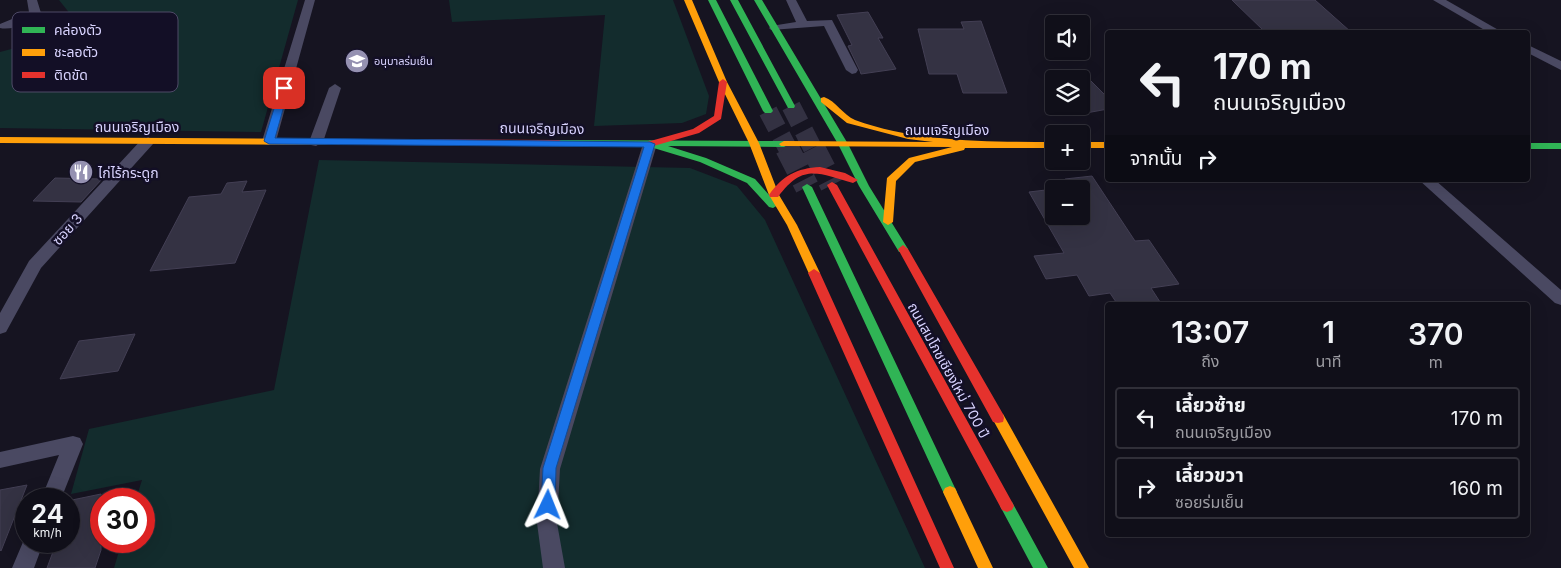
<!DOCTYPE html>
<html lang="th">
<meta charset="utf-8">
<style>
body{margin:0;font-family:Inter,"Noto Sans Thai",sans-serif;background:#1e1d26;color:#f1f3f6;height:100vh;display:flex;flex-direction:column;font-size:19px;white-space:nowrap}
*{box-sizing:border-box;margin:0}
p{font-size:16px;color:#9c9ca2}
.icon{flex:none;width:28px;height:28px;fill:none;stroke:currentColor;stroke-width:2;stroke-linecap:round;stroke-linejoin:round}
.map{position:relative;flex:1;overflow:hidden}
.sheet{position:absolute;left:1105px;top:302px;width:425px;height:235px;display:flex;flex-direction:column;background:#100f19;border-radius:5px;box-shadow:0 5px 20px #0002,0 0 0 1px #302f38}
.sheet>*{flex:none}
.hud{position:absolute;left:1105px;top:30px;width:425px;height:152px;border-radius:5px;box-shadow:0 5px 20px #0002,0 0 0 1px #302f38;background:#100f19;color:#f1f3f6;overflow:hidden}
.tools{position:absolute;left:1045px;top:15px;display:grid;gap:10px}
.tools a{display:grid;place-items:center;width:45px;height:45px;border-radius:5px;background:#100f19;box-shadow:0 5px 20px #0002,0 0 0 1px #302f38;font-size:25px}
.speed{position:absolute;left:15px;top:488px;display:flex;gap:10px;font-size:25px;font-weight:700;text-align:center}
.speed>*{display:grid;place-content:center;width:65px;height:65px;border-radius:50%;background:#100f19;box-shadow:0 5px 20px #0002,0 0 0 1px #302f38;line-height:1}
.speed small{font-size:12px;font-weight:400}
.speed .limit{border:8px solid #d22;background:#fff;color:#111}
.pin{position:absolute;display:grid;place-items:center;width:42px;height:42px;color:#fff;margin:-21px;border-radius:10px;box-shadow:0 2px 8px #0006}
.me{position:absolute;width:55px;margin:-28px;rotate:2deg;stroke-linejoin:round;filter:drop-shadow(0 0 4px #0008)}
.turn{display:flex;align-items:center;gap:18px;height:105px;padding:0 25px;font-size:22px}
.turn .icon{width:65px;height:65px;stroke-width:2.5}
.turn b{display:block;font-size:35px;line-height:42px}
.then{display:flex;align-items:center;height:48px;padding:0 25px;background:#0003;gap:10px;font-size:19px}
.eta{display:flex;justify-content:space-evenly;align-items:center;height:85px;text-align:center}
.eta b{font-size:30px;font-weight:600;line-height:35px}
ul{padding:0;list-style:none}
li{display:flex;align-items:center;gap:15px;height:62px;margin:0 10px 8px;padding:0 15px;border:2px solid #302f38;border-radius:5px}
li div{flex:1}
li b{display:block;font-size:19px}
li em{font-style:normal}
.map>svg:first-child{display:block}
.green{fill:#132c2d}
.building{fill:#343243;stroke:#433f54}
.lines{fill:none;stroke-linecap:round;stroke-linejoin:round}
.primary-tunnel-far1{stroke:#333142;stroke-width:19;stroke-dasharray:19 9;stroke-linecap:butt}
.primary-tunnel{stroke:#333142;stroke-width:24;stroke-dasharray:24 12;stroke-linecap:butt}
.street{fill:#4a4962;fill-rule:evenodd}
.fast{fill:#30b455;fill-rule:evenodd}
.slow{fill:#ff9f0a;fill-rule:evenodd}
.jam{fill:#e5322d;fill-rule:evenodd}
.route{fill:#1a73e8;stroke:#114b97}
.labels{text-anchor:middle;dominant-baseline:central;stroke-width:5;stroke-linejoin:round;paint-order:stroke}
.far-poi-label{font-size:11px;fill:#d9d4ff;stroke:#130f26;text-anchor:start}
.street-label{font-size:14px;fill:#d9d4ff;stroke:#130f26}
.poi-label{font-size:14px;fill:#d9d4ff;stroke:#130f26;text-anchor:start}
.key{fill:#130f26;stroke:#4e4a67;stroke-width:1}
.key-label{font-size:14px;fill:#d9d4ff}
</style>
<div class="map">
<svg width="1561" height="568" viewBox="0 0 1561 568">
<rect width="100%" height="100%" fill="#161421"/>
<path class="green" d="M59,0H298L261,132L0,128V52L83,30Z
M449,0H673L709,96L706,114L682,123L594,126L605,15L452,22Z
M319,160L690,168L737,186L765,220L925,568H114L122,541H144V499H136L142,480L71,494L89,429L274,390Z"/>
<path class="building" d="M1232,0H1315L1351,32H1265Z
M868,12L883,38H878L896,69L861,74L860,71L848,46L852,45L837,15Z
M981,21L1007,93H963L957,74H929L918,29H964L961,22Z
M1081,71L1108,98V109L1086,113L1081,108Z
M1092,176L1135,241L1149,240L1179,284L1151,288L1162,305H1118L1110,293L1089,296L1077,275L1046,279L1034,256L1064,253L1029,192L1054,189V216H1081V189H1059L1070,188L1065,179Z
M55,178L102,179L81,202L33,201Z
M247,181L242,192L266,190L235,263L150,271L189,197L221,194L227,183Z
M135,334L118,371L60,379L79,341Z
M27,485L1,551L0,550V490Z
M101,494V550L95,568H47L57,541H69V508L72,500Z"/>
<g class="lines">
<path class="primary-tunnel-far1" d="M791,106L813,149
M768,111L788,149"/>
<path class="primary-tunnel" d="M787,148L807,187
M813,148L832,185"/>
<path class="street" d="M27,0H37L41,13C33,22 12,31 0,28V24L29,12Z
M305,0H315L276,141L269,145L264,144L262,141Z
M786,0H796L807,21L832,20L858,70L856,73L852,74L846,70L824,26L771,30L769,28L771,26L796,22Z
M1433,0H1446L1502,32H1488Z
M1528,45L1561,61V70L1528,53Z
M335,84L341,88L323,142L316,146L311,145L309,142L329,88Z
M148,137L155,141L153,144L41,268L6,332L0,334V313L29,261L143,138Z
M650,140L657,144L560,469L557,523L565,568H543L537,523L540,469L643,144Z
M1419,180H1435L1561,290V305L1555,303Z
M73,436L80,438L83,444L61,499H41L59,455L0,468V452Z
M26,535V541H44L34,568H12Z"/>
<path class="fast" d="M708,0H716L773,111L771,113H765L763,111Z
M730,0H738L795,106L794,108H788L787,106Z
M754,0H762L848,144L869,186L908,249L907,252H899L859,186L838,144Z
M559,140L784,141L789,144L784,147L668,146L706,158L755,179L778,205L773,208L769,207L747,183L700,162L647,146L556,145L554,143Z
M1528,143H1561V149H1528Z
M807,184L812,187L955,488L957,492L955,496L950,498L945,496L802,187Z
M1007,500L1012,502L1048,568H1033L1000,506L1002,502Z"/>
<path class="slow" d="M684,0H692L727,82L759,143L779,195L797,225L820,273L818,276H810L787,225L769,195L749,143L719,82Z
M824,97C836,101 843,115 855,120C915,142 991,142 1054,142V148H965L964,150L915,162L896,181L893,222L888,225L883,222L887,178L909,158L952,147L781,146L779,144L784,141L933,142L908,139L847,123L821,102V98Z
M0,137L339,139L344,142L339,145L0,143Z
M1081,142H1108V148H1081Z
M998,413L1003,414L1089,568H1074L992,418L993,414Z
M950,486L955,488L993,568H978L943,492L945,488Z"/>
<path class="jam" d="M723,79L727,82L721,119L699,133L650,147L647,146V142L693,129L714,116L719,82Z
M339,139L559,140L564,143L559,146L336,144L334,142Z
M820,167L845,173L858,180L853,183C818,173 803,163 778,197H770L769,195C782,176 797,168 820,167Z
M832,182L837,185L1012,502L1014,506L1012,510L1007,512L1002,510L827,185Z
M903,245L908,249L1003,414L1004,418L1003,422L998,423L993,422L898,249Z
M814,269L820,273L954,568H940L808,273Z"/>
</g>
<path class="route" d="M281,86H284L289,88L275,138L650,142L655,144L556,468L555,505L553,510L548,511L543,510L541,505L543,468L644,147L269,144L264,141Z"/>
<defs>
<g id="school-disc" transform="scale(1.25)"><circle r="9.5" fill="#9591b1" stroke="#130f26"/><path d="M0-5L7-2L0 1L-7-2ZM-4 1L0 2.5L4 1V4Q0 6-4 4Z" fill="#fff"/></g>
<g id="restaurant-disc" transform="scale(1.25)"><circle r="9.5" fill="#9591b1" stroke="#130f26"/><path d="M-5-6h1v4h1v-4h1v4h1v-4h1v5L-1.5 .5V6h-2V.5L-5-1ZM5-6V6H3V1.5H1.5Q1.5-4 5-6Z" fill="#fff"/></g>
</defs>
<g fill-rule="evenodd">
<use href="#school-disc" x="357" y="61"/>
<use href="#restaurant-disc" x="81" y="172"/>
</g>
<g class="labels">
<g class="far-poi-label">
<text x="374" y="61">อนุบาลร่มเย็น</text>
</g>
<g class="street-label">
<text x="137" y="126">ถนนเจริญเมือง</text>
<text transform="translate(542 128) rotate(1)">ถนนเจริญเมือง</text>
<text x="947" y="129">ถนนเจริญเมือง</text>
<text transform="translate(67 229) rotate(-48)">ซอย 3</text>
<text transform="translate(949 370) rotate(61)">ถนนสมโภชเชียงใหม่ 700 ปี</text>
</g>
<g class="poi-label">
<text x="98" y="172">ไก่ไร้กระดูก</text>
</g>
</g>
<rect x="12" y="12" width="166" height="80" rx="8" class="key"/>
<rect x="22" y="27" width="23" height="6" fill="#30b455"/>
<rect x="22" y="49" width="23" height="7" fill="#ff9f0a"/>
<rect x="22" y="72" width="23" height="6" fill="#e5322d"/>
<g class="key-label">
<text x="54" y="35">คล่องตัว</text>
<text x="54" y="57">ชะลอตัว</text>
<text x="54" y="80">ติดขัด</text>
</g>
</svg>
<div class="tools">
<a><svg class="icon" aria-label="sound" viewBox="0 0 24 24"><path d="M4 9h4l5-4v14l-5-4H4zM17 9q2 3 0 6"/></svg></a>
<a><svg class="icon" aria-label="layers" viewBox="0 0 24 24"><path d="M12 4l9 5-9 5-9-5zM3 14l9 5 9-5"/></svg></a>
<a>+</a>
<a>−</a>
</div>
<div class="speed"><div>24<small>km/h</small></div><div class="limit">30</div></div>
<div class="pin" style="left:284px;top:88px;background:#d93025"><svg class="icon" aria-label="arrive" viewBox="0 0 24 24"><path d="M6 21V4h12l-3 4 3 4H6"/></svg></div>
<svg class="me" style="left:548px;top:505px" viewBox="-20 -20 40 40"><path d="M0-17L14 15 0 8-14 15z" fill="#1a73e8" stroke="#fff" stroke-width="4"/></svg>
<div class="hud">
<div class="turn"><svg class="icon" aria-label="left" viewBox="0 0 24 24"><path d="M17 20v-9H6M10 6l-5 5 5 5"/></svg><div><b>170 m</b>ถนนเจริญเมือง</div></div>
<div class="then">จากนั้น<svg class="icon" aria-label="right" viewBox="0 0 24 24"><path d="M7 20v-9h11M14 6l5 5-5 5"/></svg></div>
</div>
<section class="sheet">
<div class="eta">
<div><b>13:07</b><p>ถึง</p></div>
<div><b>1</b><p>นาที</p></div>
<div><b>370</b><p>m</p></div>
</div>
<ul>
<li><svg class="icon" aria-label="left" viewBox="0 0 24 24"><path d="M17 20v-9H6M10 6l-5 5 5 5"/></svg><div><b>เลี้ยวซ้าย</b><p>ถนนเจริญเมือง</p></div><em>170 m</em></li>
<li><svg class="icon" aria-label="right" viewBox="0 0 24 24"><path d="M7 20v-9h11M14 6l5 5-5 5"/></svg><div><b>เลี้ยวขวา</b><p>ซอยร่มเย็น</p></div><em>160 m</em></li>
</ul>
</section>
</div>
